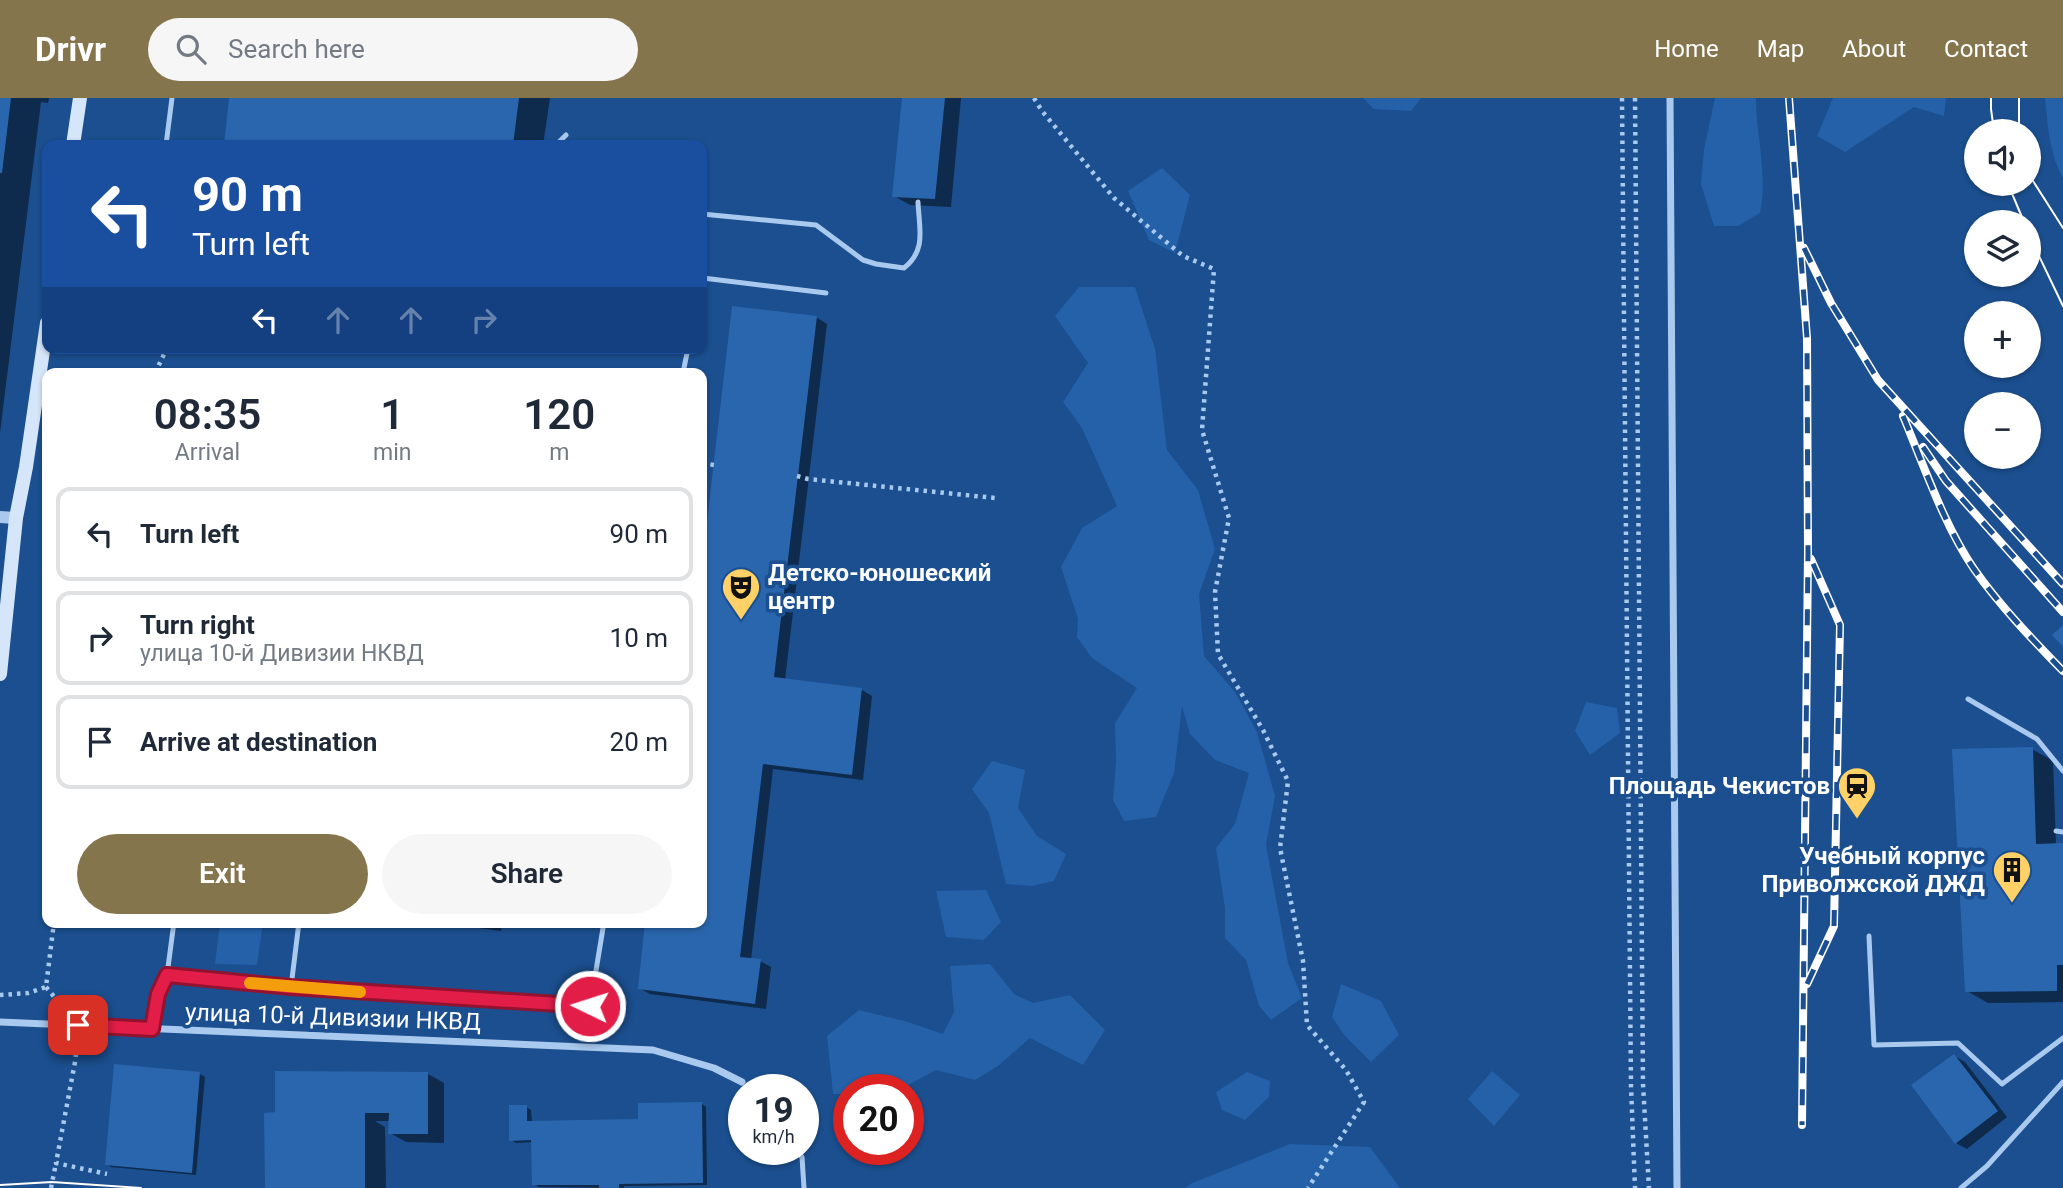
<!DOCTYPE html>
<meta charset="utf-8">
<style>
body{margin:0;font-family:Roboto,sans-serif;background:#f6f6f7;color:#1f2937;height:100vh;display:flex;flex-direction:column;font-size:26px;white-space:nowrap}
*{box-sizing:border-box;margin:0}
p{font-size:23px;color:#747a83}
.icon{flex:none;width:38px;height:38px;fill:none;stroke:currentColor;stroke-width:2;stroke-linecap:round;stroke-linejoin:round}
.map{position:relative;flex:1;overflow:hidden}
.sheet{position:absolute;left:42px;top:270px;width:665px;height:560px;display:flex;flex-direction:column;background:#fff;border-radius:14px;box-shadow:0 2px 5px #0004}
.sheet>*{flex:none}
.guide{position:absolute;left:42px;top:42px;width:665px;height:214px;border-radius:14px;box-shadow:0 2px 5px #0004;background:#1a4fa0;color:#fff;overflow:hidden}
.fabs{position:absolute;left:1964px;top:21px;display:grid;gap:14px}
.fabs a{display:grid;place-items:center;width:77px;height:77px;border-radius:50%;background:#fff;box-shadow:0 2px 5px #0004;font-size:35px}
.speed{position:absolute;left:728px;top:976px;display:flex;gap:14px;font-size:35px;font-weight:700;text-align:center}
.speed>*{display:grid;place-content:center;width:91px;height:91px;border-radius:50%;background:#fff;box-shadow:0 2px 5px #0004;line-height:1}
.speed small{font-size:18px;font-weight:400}
.speed .limit{border:10px solid #d22;background:#fff;color:#111}
.pin{position:absolute;display:grid;place-items:center;width:60px;height:60px;color:#fff;margin:-30px;border-radius:14px;box-shadow:0 4px 10px #0006}
.me{position:absolute;width:77px;margin:-38px;rotate:274deg;stroke-linejoin:round;filter:drop-shadow(0 0 5px #0008)}
.turn{display:flex;align-items:center;gap:24px;height:147px;padding:0 35px;font-size:32px}
.turn .icon{width:91px;height:91px;stroke-width:2.5}
.turn b{display:block;font-size:49px;line-height:60px}
.lanes{display:flex;align-items:center;height:66px;padding:0 35px;background:#0003;justify-content:center;gap:35px;direction:ltr}
.lanes .off{opacity:.35}
.eta{display:flex;justify-content:space-evenly;align-items:center;height:119px;text-align:center}
.eta b{font-size:42px;font-weight:600;line-height:49px}
.cta{display:flex;gap:14px;margin-top:auto;padding:14px 35px}
.cta a{flex:1;height:80px;border-radius:42px;background:#84754c;color:#fff;font-size:28px;font-weight:600;line-height:80px;text-align:center}
.cta a+a{background:#f6f6f7;color:#1f2937}
ul{padding:0;list-style:none}
li{display:flex;align-items:center;gap:21px;height:94px;margin:0 14px 10px;padding:0 21px;border:4px solid #e0e1e3;border-radius:14px}
li div{flex:1}
li b{display:block;font-size:26px}
li em{font-style:normal}
header{display:flex;align-items:center;gap:42px;box-sizing:border-box;height:98px;padding:0 35px;background:#84754c;color:#fff}
header strong{font-size:33px}
nav{display:flex;gap:38px;margin-inline-start:auto;font-size:24px}
.search{width:490px;height:63px;background:#f6f6f7;display:flex;align-items:center;gap:18px;box-sizing:border-box;padding:0 24px;border-radius:38px;color:#747a83;font-size:26px}
.map>svg:first-child{display:block}
.green{fill:#2461a8}
.shadow{fill:#0007}
.building{fill:#2a66ad}
.lines{fill:none;stroke-linecap:round;stroke-linejoin:round}
.path{stroke:#a9c9ee;stroke-width:4.5;stroke-dasharray:3.5 5;stroke-linecap:butt}
.service{stroke:#a9c9ee;stroke-width:5}
.minor{stroke:#a9c9ee;stroke-width:7}
.tertiary{stroke:#a9c9ee;stroke-width:12}
.secondary{stroke:#d6e6fa;stroke-width:14}
.tram{stroke:#fff;stroke-width:2}
.rail-casing{stroke:#fff;stroke-width:8}
.rail{stroke:#1b4f8f;stroke-width:5;stroke-dasharray:16;stroke-linecap:butt}
.route-casing{stroke:#92132f;stroke-width:18}
.route{stroke:#e11d48;stroke-width:12}
.slow{stroke:#f59e0b;stroke-width:12}
.labels{text-anchor:middle;dominant-baseline:central;stroke-width:7;stroke-linejoin:round;paint-order:stroke}
.poi-label{font-size:24px;font-weight:bold;fill:#fff;stroke:#1b4f8f;text-anchor:end}
.street-label{font-size:24px;fill:#fff;stroke:#1b4f8f}
</style>
<header>
<strong>Drivr</strong>
<div class="search"><svg class="icon" aria-label="search" viewBox="0 0 24 24"><circle cx="10" cy="10" r="6"/><path d="M15 15l6 6"/></svg>Search here</div>
<nav><a>Home</a><a>Map</a><a>About</a><a>Contact</a></nav>
</header>
<div class="map">
<svg width="2063" height="1090" viewBox="0 0 2063 1090">
<rect width="100%" height="100%" fill="#1b4f8f"/>
<path class="green" d="M1363,0H1421L1411,13L1374,11Z
M1715,0H1756C1756,38 1768,76 1760,115L1738,128H1714L1701,86L1704,51Z
M1833,0H1946L1944,18L1914,9L1845,54L1817,38Z
M2045,0H2063V80C2049,55 2048,28 2045,0Z
M1162,70L1190,97L1175,155L1149,142L1128,93Z
M1079,189H1135L1155,251L1167,352L1198,392L1215,451L1199,496L1204,558L1235,594L1257,634L1275,698L1266,747L1288,865L1302,900L1271,922L1259,908L1246,862L1225,840V810L1216,750L1235,726L1249,675L1215,662L1190,636L1182,608L1174,675L1156,719L1124,723L1113,702L1116,663L1115,625L1137,590L1092,560L1077,539L1078,521L1061,469L1082,430L1117,408L1082,330L1063,304L1088,265L1055,218Z
M1586,604L1617,610L1620,635L1590,657L1575,633Z
M992,663L1025,672L1018,710L1037,738L1066,756L1054,783L1032,788L1006,786L989,715L972,691Z
M986,792L1001,824L984,842L946,839L936,793Z
M220,824H263L257,867L215,866Z
M990,866L1014,896L1033,905L1070,897L1105,932L1083,967L1030,940L998,968L975,982L936,972L899,992H849V996H833L827,938L859,912L908,924L943,936L954,914L950,868Z
M1341,886L1381,903L1399,937L1371,964L1345,938L1332,919Z
M1492,973L1520,997L1494,1028L1468,1001Z
M1247,974L1270,983L1269,999L1245,1022L1222,1012L1216,994Z
M1290,1046L1370,1049L1400,1090H1186L1190,1086Z"/>
<path class="shadow" d="M0,0H49L48,5L41,4L0,335Z
M231,0H550L543,47H226Z
M903,0H961L951,109L910,107L894,98Z
M734,210L816,219L827,226L785,582L862,592L872,598L863,682L773,671L751,862L760,863L771,869L766,911L650,896L639,890L702,824V483Z
M2032,651L2053,663L2056,747H2063V904L1988,905L1967,893Z
M432,824H502L501,833Z
M1954,958L1965,964L2007,1019L1967,1051L1956,1045Z
M115,968L200,976L205,979L196,1077L111,1069L107,1066Z
M428,976L444,985V1045L406,1044L390,1035V1023H375L385,1029L386,1090H268L266,1016Z
M702,1006L706,1009L707,1087L624,1088V1090L539,1089L534,1086L533,1044L516,1045L511,1042L526,1009L531,1012L532,1025L640,1023Z"/>
<path class="building" d="M0,0H11L2,75H0Z
M229,0H519L513,47H224Z
M902,0H945L935,101L892,99Z
M732,208L817,218L774,579L862,590L852,677L763,666L740,859L761,861L755,906L638,891L645,824H702V467Z
M2063,527V549L2052,537Z
M2033,649L2036,746L2063,745V867H2057V893L1965,894L1952,651Z
M1954,956L1998,1013L1955,1046L1911,987Z
M114,966L200,974L192,1075L105,1067Z
M275,973L428,974V1036H388L389,1015H365V1090H265L264,1015L275,1014Z
M702,1004L703,1085L619,1086V1090H599V1087H532L531,1042L509,1043V1007H527V1023L638,1021V1005Z"/>
<g class="lines">
<path class="path" d="M1034,0L1042,13L1114,100L1183,158L1214,171L1202,332L1229,420L1215,494L1218,556L1263,632L1288,683L1280,750L1303,863L1307,927L1346,972L1364,1004L1308,1090
M1622,0L1631,988L1635,1090
M1635,0L1643,986L1649,1090
M155,275L167,250
M702,365L714,367
M797,378L808,381L995,400
M46,889L61,907
M0,897L28,895L46,889L54,824
M77,947L75,964L56,1065L107,1076
M51,1090L56,1065"/>
<path class="service" d="M166,47L172,0
M556,47L566,37
M702,116L816,127L863,162L876,166L904,170C927,152 919,130 918,104
M702,188L703,180L826,195
M683,275L688,250
M1968,601L2037,641L2063,673
M2056,733L2063,734
M1869,838L1874,947L1958,945L2002,986L2063,940
M167,877L174,824
M291,889L299,824
M152,931L158,896L167,877L291,889L590,909L604,824
M796,1052L802,1059L804,1090
M1961,1090L1987,1068L2063,984"/>
<path class="minor" d="M1670,0L1677,1090
M0,924L653,952L714,970L742,984"/>
<path class="tertiary" d="M0,419L16,420"/>
<path class="secondary" d="M73,47L80,0
M0,576L16,420L26,369L47,225"/>
<path class="tram" d="M1991,0V11L1994,33
M2019,0V33
M2028,75L2063,130
M2008,86L2024,124
M2028,135L2063,208
M0,1087L52,1084L141,1090"/>
<g class="rail-casing">
<path id="rail" d="M1789,0L1807,240L1808,454L1802,1027
M1804,150L1831,205L1878,282L2063,486
M1903,318C1924,368 1944,427 1974,471C2000,508 2032,541 2063,573
M1923,349L1946,383L2063,514
M1807,886L1834,828L1840,527L1811,461"/>
</g>
<use href="#rail" class="rail"/>
</g>
<g class="lines">
<g class="route-casing">
<path id="route" d="M78,927L152,931L158,896L167,877L291,889L590,908"/>
</g>
<use href="#route" class="route"/>
<path class="slow" d="M250,885L360,894"/>
</g>
<defs>
<g id="theatre-pin" transform="scale(2.0125)"><path d="M0 17L-7.5 6A9.5 9.5 0 1 1 7.5 6Z" fill="#ffd166" stroke="#1b4f8f"/><path d="M-5-5.5Q0-4 5-5.5V0Q5 5 0 6Q-5 5-5 0ZM-3.3-2.5H-1v1.5H-3.3ZM1-2.5H3.3v1.5H1ZM-2.8 1Q0 5.5 2.8 1Z" fill="#111"/></g>
<g id="station-pin" transform="scale(2.0125)"><path d="M0 17L-7.5 6A9.5 9.5 0 1 1 7.5 6Z" fill="#ffd166" stroke="#1b4f8f"/><path d="M-3-6H3Q5-6 5-4V2Q5 4 3 4L4.5 6H3L1.5 4h-3L-3 6H-4.5L-3 4Q-5 4-5 2V-4Q-5-6-3-6ZM-3.5-4v3h7v-3ZM-3.5 1v1.5H-2V1ZM2 1v1.5H3.5V1Z" fill="#111"/></g>
<g id="building-pin" transform="scale(2.0125)"><path d="M0 17L-7.5 6A9.5 9.5 0 1 1 7.5 6Z" fill="#ffd166" stroke="#1b4f8f"/><path d="M-4-6H4V6H1V3H-1V6H-4ZM-2.5-4.3h1.7v1.8h-1.7ZM.8-4.3h1.7v1.8H.8ZM-2.5-1h1.7V.8h-1.7ZM.8-1h1.7V.8H.8Z" fill="#111"/></g>
</defs>
<g fill-rule="evenodd">
<use href="#theatre-pin" x="741" y="489"/>
<use href="#station-pin" x="1857" y="688"/>
<use href="#building-pin" x="2012" y="772"/>
</g>
<g class="labels">
<g class="poi-label">
<text x="768" y="475" text-anchor="start">Детско-юношеский<tspan x="768" dy="28">центр</tspan></text>
<text x="1830" y="688">Площадь Чекистов</text>
<text x="1985" y="758">Учебный корпус<tspan x="1985" dy="28">Приволжской ДЖД</tspan></text>
</g>
<g class="street-label">
<text transform="translate(333 919) rotate(2)">улица 10-й Дивизии НКВД</text>
</g>
</g>
</svg>
<div class="fabs">
<a><svg class="icon" aria-label="sound" viewBox="0 0 24 24"><path d="M4 9h4l5-4v14l-5-4H4zM17 9q2 3 0 6"/></svg></a>
<a><svg class="icon" aria-label="layers" viewBox="0 0 24 24"><path d="M12 4l9 5-9 5-9-5zM3 14l9 5 9-5"/></svg></a>
<a>+</a>
<a>−</a>
</div>
<div class="speed"><div>19<small>km/h</small></div><div class="limit">20</div></div>
<div class="pin" style="left:78px;top:927px;background:#d93025"><svg class="icon" aria-label="arrive" viewBox="0 0 24 24"><path d="M6 21V4h12l-3 4 3 4H6"/></svg></div>
<svg class="me" style="left:590px;top:908px" viewBox="-20 -20 40 40"><circle r="17" fill="#e11d48" stroke="#fff" stroke-width="3"/><path d="M0-11L8 9 0 5-8 9z" fill="#fff"/></svg>
<div class="guide">
<div class="turn"><svg class="icon" aria-label="left" viewBox="0 0 24 24"><path d="M17 20v-9H6M10 6l-5 5 5 5"/></svg><div><b>90 m</b>Turn left</div></div>
<div class="lanes"><svg class="icon" aria-label="left" viewBox="0 0 24 24"><path d="M17 20v-9H6M10 6l-5 5 5 5"/></svg><svg class="icon off" aria-label="ahead" viewBox="0 0 24 24"><path d="M12 20V5M6 11l6-6 6 6"/></svg><svg class="icon off" aria-label="ahead" viewBox="0 0 24 24"><path d="M12 20V5M6 11l6-6 6 6"/></svg><svg class="icon off" aria-label="right" viewBox="0 0 24 24"><path d="M7 20v-9h11M14 6l5 5-5 5"/></svg></div>
</div>
<section class="sheet">
<div class="eta">
<div><b>08:35</b><p>Arrival</p></div>
<div><b>1</b><p>min</p></div>
<div><b>120</b><p>m</p></div>
</div>
<ul>
<li><svg class="icon" aria-label="left" viewBox="0 0 24 24"><path d="M17 20v-9H6M10 6l-5 5 5 5"/></svg><div><b>Turn left</b></div><em>90 m</em></li>
<li><svg class="icon" aria-label="right" viewBox="0 0 24 24"><path d="M7 20v-9h11M14 6l5 5-5 5"/></svg><div><b>Turn right</b><p>улица 10-й Дивизии НКВД</p></div><em>10 m</em></li>
<li><svg class="icon" aria-label="arrive" viewBox="0 0 24 24"><path d="M6 21V4h12l-3 4 3 4H6"/></svg><div><b>Arrive at destination</b></div><em>20 m</em></li>
</ul>
<div class="cta"><a>Exit</a><a>Share</a></div>
</section>
</div>
